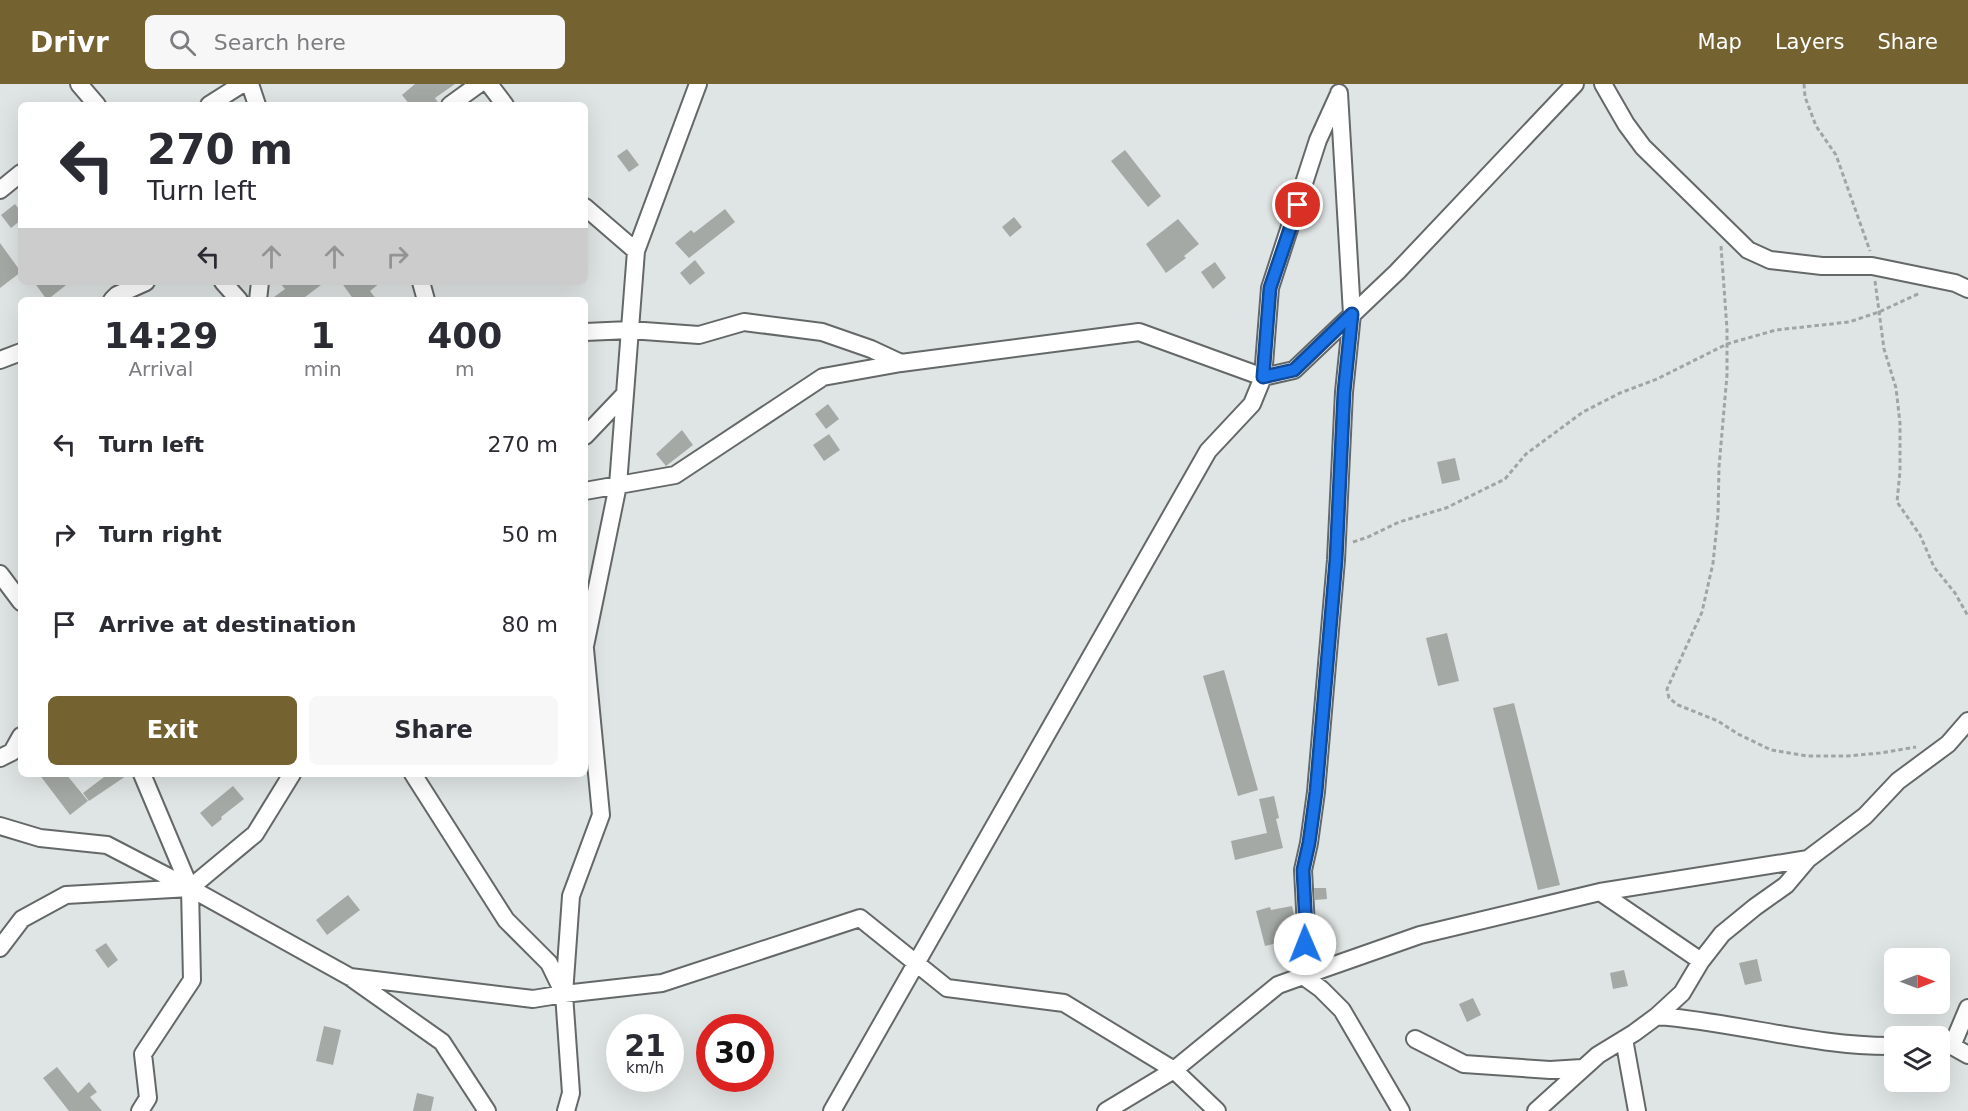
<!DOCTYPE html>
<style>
body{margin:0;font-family:"DejaVu Sans",sans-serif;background:#f7f7f7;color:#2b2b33;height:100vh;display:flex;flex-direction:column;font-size:22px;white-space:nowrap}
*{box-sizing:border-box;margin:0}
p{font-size:20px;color:#7c7c81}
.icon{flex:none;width:33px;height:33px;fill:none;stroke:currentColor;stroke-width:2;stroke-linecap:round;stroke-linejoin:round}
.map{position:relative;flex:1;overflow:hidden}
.details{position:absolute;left:18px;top:213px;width:570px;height:480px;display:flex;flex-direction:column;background:#fff;border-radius:9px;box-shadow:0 6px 24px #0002}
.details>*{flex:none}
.hud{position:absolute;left:18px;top:18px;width:570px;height:183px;border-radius:9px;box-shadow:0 6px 24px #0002;background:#fff;color:#2b2b33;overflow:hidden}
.needle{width:39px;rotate:90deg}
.controls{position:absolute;left:1884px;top:864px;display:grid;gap:12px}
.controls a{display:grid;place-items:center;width:66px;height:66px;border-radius:9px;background:#fff;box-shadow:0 6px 24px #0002;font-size:30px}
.speed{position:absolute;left:606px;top:930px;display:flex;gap:12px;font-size:30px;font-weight:700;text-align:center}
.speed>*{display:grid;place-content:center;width:78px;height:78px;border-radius:50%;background:#fff;box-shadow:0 6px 24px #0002;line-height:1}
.speed small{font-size:15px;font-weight:400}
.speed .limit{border:9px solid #d22;background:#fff;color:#111}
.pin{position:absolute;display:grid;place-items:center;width:51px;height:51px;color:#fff;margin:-26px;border:3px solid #fff;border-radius:50%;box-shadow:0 2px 6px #0007}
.me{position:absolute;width:66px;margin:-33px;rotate:359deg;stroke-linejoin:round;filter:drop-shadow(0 0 4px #0008)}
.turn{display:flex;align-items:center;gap:21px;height:126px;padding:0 30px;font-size:27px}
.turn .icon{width:78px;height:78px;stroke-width:2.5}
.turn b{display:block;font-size:42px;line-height:51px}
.lanes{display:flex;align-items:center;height:57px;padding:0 30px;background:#0003;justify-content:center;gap:30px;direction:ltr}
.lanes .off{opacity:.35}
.eta{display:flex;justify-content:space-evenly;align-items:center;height:102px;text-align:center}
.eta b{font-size:36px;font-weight:600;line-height:42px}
.cta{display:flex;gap:12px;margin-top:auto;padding:12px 30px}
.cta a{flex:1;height:69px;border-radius:9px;background:#746331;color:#fff;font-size:24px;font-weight:600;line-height:69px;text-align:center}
.cta a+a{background:#f7f7f7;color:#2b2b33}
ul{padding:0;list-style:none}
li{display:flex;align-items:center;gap:18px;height:90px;padding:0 30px}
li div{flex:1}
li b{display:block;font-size:22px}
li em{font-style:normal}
header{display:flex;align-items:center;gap:36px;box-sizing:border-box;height:84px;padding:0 30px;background:#746331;color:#fff}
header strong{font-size:28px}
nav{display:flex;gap:33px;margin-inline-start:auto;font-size:21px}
.search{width:420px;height:54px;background:#f7f7f7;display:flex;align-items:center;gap:15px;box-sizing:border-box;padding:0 21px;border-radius:9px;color:#7c7c81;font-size:22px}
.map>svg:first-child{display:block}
.building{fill:#a4a9a6}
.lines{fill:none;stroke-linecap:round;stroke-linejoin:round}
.minor-casing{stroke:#646968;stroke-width:20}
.path{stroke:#a0a5a4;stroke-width:3;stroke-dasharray:4.5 3;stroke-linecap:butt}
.minor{stroke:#fff;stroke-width:16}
.route-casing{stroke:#114b97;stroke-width:15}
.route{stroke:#1a73e8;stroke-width:10}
</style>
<header>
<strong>Drivr</strong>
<div class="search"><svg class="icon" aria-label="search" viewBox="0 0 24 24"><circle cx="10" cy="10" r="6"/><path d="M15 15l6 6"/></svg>Search here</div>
<nav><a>Map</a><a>Layers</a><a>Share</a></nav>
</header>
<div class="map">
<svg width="1968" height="1027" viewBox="0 0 1968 1027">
<rect width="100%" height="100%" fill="#dfe5e4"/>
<path class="building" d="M415,0H455L435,14L440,21H410L402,11Z
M627,65L639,81L629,88L617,72Z
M1125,66L1161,112L1148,123L1111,77Z
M15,120L21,128V136L11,144L1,131Z
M725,125L735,138L689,174L675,159L691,146L694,149Z
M1014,133L1022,143L1010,153L1002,143Z
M1178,135L1199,160L1184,172L1186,174L1166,189L1146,160Z
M0,159L21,188L0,204Z
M695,176L705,189L690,201L680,189Z
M1215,178L1226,194L1213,205L1201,188Z
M34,198H70L47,216Z
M279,198H325L301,216H270L285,205Z
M341,198H381L370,207L377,216H354Z
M828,320L839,335L826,345L815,330Z
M682,346L693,361L666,382L656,370Z
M829,350L840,366L824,377L813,361Z
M1455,374L1460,396L1442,400L1437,378Z
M1447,549L1459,597L1438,602L1426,554Z
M1224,586L1258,706L1238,712L1203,592Z
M1514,619L1560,801L1538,806L1493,624Z
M39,690H66L88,717L70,731Z
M108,690H129L89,717L83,709Z
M233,702L244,715L221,733L222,735L212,743L200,729Z
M1274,712L1279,734L1276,735L1283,764L1235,776L1231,757L1267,749L1259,715Z
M1314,804H1326L1327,815L1315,816Z
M348,811L360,826L327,851L316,836Z
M1292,822L1295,835V855L1265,862L1256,827L1270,823L1271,826Z
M106,859L118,876L108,884L95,866Z
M1757,875L1762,897L1745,901L1739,879Z
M1624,886L1628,902L1613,905L1610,889Z
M1473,914L1481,931L1467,938L1459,920Z
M324,942L341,946L333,981L316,977Z
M57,983L78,1009L89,998L97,1008L90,1013L102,1027H69L43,994Z
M417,1009L434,1013L431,1027H413Z"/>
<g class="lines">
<g class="minor-casing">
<path id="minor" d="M79,0L97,21
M250,0L257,21
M489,0L505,21
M1603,0L1626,40L1643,63L1748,166L1770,176L1822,182H1872L1955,199L1968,205
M1339,9L1352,230L1344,308L1336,476L1316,708L1309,759L1303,786L1306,843L1303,892L1420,851L1600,808L1808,775
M209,21L242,0
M450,21L479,0
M0,106L21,89
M585,123L636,167
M223,198L239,216
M421,198L426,216
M112,216L117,211L146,198
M258,216L260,198
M585,248L630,246L699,251L744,238L822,248L871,265L901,279
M0,276L21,268
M585,352L625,310
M585,407L675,391L823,293L901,279L1139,248L1263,293L1294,286L1397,188L1575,0
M0,490L21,518
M585,562L618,401L636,167L698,0
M0,674L12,668L21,652
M413,690L506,836L549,879L563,908
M0,742L40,754L107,761L190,804L350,893L442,958L487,1027
M1600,808L1701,877
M0,864L22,835L66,811L190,804L142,690
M350,893L533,915L564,910L662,899L860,834L947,904L1064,919L1174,986L1217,1027
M1657,932C1737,938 1815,963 1894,962
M1415,955L1464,980L1550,986L1582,984
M1624,955L1637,1027
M1940,962H1952L1968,971
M1952,962L1968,924
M140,1027L148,1014L143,970L192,896L190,804L255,750L292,690
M566,1027L571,1009L564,910L571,812L601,731L585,565
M832,1027L1208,367L1252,320L1263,293L1270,204L1318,56L1338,12
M1106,1027L1174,986L1278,901L1303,892L1321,905L1342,926L1401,1027
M1536,1027L1598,971L1634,949L1657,932L1682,909L1701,877L1722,850L1755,823L1786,801L1808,775L1865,732L1898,697L1948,660L1968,637"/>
</g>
<path class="path" d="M1804,0L1805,13L1816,42L1836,71L1870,167
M1721,162L1727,245V291L1719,383L1718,431L1713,479L1702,528L1667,605L1669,614L1678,621L1718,637L1738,650L1771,666L1807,672H1847L1880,669L1916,663
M1875,197L1884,265L1896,304L1900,339V387L1897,418L1920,451L1934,483L1955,509L1968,532
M1353,458L1368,453L1399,438L1446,424L1505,395L1526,370L1583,328L1620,309L1657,295L1727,260L1776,246L1849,238L1879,228L1920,209"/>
<use href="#minor" class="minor"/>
</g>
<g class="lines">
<g class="route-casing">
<path id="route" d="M1298,121L1270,204L1263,293L1294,286L1352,230L1344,308L1336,476L1316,708L1309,759L1303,786L1306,843L1305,860"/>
</g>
<use href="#route" class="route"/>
</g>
</svg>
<div class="controls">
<a><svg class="needle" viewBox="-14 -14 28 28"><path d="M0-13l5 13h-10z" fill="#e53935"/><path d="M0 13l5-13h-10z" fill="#7c7c81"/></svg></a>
<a><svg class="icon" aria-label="layers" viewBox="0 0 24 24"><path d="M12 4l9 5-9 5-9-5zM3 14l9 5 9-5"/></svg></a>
</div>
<div class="speed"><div>21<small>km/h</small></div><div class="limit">30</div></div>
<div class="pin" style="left:1298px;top:121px;background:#d93025"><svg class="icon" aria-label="arrive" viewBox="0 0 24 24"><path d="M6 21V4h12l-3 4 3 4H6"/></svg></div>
<svg class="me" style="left:1305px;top:860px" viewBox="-20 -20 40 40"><circle r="19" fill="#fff"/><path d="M0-13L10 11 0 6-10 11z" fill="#1a73e8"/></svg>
<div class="hud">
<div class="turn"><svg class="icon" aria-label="left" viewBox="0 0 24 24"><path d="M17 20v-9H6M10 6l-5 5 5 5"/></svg><div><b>270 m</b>Turn left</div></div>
<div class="lanes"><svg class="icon" aria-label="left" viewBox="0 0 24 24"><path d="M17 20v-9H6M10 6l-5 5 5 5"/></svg><svg class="icon off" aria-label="ahead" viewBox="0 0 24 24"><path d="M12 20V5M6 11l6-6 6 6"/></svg><svg class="icon off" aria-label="ahead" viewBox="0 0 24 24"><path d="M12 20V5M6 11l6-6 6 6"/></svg><svg class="icon off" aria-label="right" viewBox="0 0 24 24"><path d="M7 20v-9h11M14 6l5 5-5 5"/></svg></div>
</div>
<section class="details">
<div class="eta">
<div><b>14:29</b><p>Arrival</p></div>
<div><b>1</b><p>min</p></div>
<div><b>400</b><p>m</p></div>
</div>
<ul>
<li><svg class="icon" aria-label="left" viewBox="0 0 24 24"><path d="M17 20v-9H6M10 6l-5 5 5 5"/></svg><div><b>Turn left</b></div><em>270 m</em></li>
<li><svg class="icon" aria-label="right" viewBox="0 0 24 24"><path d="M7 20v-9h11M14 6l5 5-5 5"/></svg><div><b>Turn right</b></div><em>50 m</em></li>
<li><svg class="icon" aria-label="arrive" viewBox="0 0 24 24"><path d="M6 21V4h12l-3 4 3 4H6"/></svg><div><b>Arrive at destination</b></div><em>80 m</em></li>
</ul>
<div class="cta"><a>Exit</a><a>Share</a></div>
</section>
</div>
